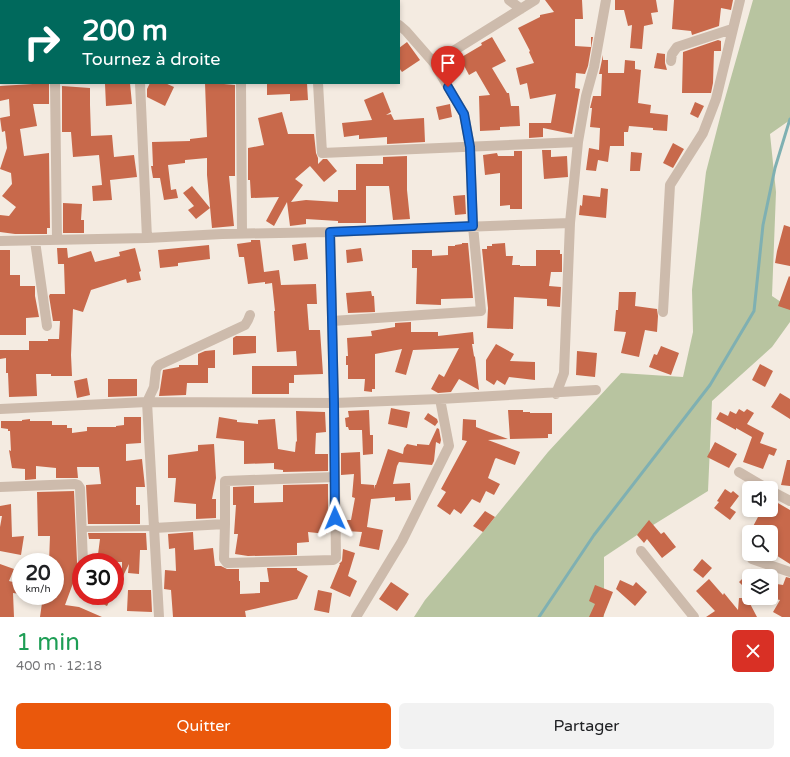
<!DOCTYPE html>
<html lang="fr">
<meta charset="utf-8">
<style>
body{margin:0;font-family:"Varela Round",sans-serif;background:#f2f2f2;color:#202124;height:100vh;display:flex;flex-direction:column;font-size:15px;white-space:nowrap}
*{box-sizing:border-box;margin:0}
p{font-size:13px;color:#757577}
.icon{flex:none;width:22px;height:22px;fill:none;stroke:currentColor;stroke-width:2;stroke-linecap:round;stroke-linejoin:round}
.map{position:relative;height:617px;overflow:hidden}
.drawer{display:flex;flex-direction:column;background:#fff;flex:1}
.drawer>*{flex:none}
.hud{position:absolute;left:0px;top:0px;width:400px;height:84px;box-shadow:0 2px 6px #0003;background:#00695c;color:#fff;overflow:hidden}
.tools{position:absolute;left:742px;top:481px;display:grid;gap:8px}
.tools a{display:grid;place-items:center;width:36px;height:36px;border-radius:6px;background:#fff;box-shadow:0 2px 6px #0003;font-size:20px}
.speed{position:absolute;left:12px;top:553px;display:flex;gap:8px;font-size:20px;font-weight:700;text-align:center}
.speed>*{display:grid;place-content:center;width:52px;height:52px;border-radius:50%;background:#fff;box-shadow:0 2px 6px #0003;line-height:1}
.speed small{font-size:10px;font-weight:400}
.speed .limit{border:6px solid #d22;background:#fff;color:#111}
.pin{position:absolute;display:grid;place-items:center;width:34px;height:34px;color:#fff;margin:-41px -17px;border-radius:50% 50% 50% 0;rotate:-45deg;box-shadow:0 0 4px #0007}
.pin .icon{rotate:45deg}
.me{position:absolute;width:44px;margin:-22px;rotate:359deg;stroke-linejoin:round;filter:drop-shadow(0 0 3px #0008)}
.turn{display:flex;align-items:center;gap:14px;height:84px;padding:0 16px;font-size:18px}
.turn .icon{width:52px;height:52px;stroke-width:2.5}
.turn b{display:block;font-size:28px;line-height:34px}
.round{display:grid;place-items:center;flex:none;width:42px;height:42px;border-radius:6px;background:#f2f2f2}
.overview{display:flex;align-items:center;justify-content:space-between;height:68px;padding:0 16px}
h1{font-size:24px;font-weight:600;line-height:30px;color:#1e9e55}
.cta{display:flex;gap:8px;margin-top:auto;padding:8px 16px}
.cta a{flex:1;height:46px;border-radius:6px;background:#ea580c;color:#fff;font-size:16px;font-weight:600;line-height:46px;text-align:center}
.cta a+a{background:#f2f2f2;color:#202124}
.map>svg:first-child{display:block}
.green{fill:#b8c4a0}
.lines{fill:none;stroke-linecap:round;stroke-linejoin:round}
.stream{stroke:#7fb0b2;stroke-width:3}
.building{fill:#c8694b}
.lane{stroke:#cdbbac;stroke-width:6}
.street{stroke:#cdbbac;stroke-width:10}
.route-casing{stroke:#114b97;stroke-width:10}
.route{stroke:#1a73e8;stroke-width:7}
</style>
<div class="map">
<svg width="790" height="617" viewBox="0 0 790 617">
<rect width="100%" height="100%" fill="#f4ebe1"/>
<path class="green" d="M753,0H790V120L770,134L776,192L772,296L790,308V322L772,347L712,401L708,491L637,535L604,557V617H414L425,600L487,527L548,452L621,373L683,377L693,332L692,290L706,172L724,102Z"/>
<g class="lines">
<path class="stream" d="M539,617L594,535L710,385L754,311L763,225L775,168L790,119"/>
</g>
<path class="building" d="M545,0H582L583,19H575V46L591,47V37H593L588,66L585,74L576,73L575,88L580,89L572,134L543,128V137L529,138V123H551L556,94L530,99L527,83L520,85L516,68L534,63L529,52L530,51L518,28L540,17V15L554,12Z
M615,0H656L658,12L651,13L653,24L644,26L642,49L630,48L632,25L628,26L624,10H615Z
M674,0H733L731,10L721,8L719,26L692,35L691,31L672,29Z
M492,37L506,61L492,68L507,93H509L511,106H519L520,126L500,127V130L480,131L479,96L490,95L476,71L469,75L460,58L482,45L481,43Z
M718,40L721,41V51H714L713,83L711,93H682L683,52Z
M407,42L420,60L402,72L399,68V48Z
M657,53L665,54V63L667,70L654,68Z
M603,55V60H608V73H624L625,60L635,61V69L641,70L638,103L651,105L650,113L668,115L667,131L653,130V128L629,126L628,132H624V146H610L608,162L598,160L596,171L586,170L589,148L599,150L600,128L590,127L592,108H590L593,96H601L602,74H599Z
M49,83V104H33L37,126L20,129L24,156L49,153L50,228H47V234H15L0,232V215L9,216L16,207L2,196L12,184L11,173L0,169L7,148L5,131L2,132L0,118L10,116L9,99L0,101V86Z
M130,83L132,104L106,106L105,84Z
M150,83H165L174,87L165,106L147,97V89Z
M205,83H224V84L235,85V176H229L234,226L212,228L207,175V158L185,160V163L168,165L171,190L176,189L178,198L164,200L160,178H153L151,166H153L152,142L190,141V139L207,137Z
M267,83H307L308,100L290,101V94L267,95Z
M62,86L90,88V105L91,136L112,135L114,157L134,155L137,177L110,180L112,200L93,201L92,186L102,185L99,155L73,157L71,132H62Z
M383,92L391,112L386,115L391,114L394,120L424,118L425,142L387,144V137L359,139V135L344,137L342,123L372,120L364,100Z
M695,102L704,106L698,118L690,114Z
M450,104L452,117L439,120L436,107Z
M282,112L288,134H314L316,153L318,158V164L323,159H327L337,171L324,182L310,166L295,179L303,185L291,202L306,200L338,202V190H356V164H383V157L407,156V190L410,219L393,220L389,186H366V223H338V221L306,219V224L290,226L287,202L274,226L266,221L279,197L251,198L250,180H248V148L264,145L258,118Z
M673,143L684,149L673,168L663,163Z
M542,150H551V157L567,156L568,177L544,179Z
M514,151H522V209H510V205L500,206V173L485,175L483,155L497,153L498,156H514Z
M631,152L642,153L640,171H630Z
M192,186L210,208L196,219L188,210L194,206L183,193Z
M601,188L608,189L606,218L579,215L580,205L582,206L583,195L600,197Z
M465,195L466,214L455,215L453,196Z
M63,203L82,204L81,220H84V233H63Z
M784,225L790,227V266L775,263L777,251Z
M251,240H260L264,272L279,270L281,285L316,284L317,304H307L309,330H320L323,374L294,375V383H289V394H252V366H297L296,351L277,352L274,311H275L272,283L265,284V282L248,284L244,257H239L237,244L251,242Z
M306,243L308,259L294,261L292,245Z
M462,243H468L473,298L441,299V305L416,304L417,268H412V250H432V256L448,255V246H455V245L462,244Z
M505,243L506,256H513L512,265H520V266H536V250H560V254H562V272H551L549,286L561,287L560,307L547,306V299L514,297L513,329L487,328L488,308L482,249H487V246H492V244Z
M209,245L210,259L178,263V266L160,268L158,250Z
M57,248H67L68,258L91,251L95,262L120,256L119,252L135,248L141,271L139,272L141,280L127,283L126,279L91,290L83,312L73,309L71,355L72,376H51V374H36L37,396L9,397L8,373H6V358L0,359V350H29V341H48V339H59L60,321H53L49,296L50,294H65L64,264H58Z
M361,248L363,261L347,263L346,250Z
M0,250H10V275H20V286H35V296L39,317L26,318V335H0Z
M789,276L790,277V310L778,306Z
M371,291L372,296H374L375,312L348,313L346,293Z
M619,292H636L635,306L657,309L658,316L657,332L645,330L639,357L621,353L626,332L614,331L616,310H618Z
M411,322V332H438V336L473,332L474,344H472L474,356L475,357L479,390L459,379L451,392L438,393L431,389L439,374L444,377L459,348L413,350L406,375L395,372L402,349L375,354V389H372V392L364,391L365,379H348V365H346V356H348L347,338L372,336L371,331L395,327V323Z
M236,336H256V353L233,355V338Z
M496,344L514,354L510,361L535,362V380L509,377L505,385L497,380L494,385L486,380V360Z
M661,346L679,353L671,375L649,367L654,354L657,355Z
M215,350V368H208V383H187L186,395L159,396L163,370L179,367V365H198V354L205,351Z
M577,351L597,353L595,377L576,375Z
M760,364L773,371L765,387L752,380Z
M87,378L90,395L77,398L74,381Z
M108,379H137V396L108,397Z
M780,393L790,399V419L771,407Z
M391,408L410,412L407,428L388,424Z
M739,409L744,412L747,409L754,413L747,424L764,433L760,443L777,449L774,456L769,454L763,469L743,462L752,437L736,428V430L716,419L720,412L728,416L730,411L736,414Z
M369,410L370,435H373V454L363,455L362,430H349L348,427H346L345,418L349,417L348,411Z
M508,410H523V412H530V413H552V434H548V438L510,439Z
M296,411L325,412L326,432L316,433L315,454H328V471L283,472V470L274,469V463L244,464V441L216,438L219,417L237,420V422L258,424V420L275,419L278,449L295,452L296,441L297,442Z
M428,413L437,419L438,422L435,426L424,419Z
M124,417H141V443L126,444V461L142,459L145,487H136V505H140V524H88L86,485L101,484L99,467H77L78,478H56V468L36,466V479L25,480V469L12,468L9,450L11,451L10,431H8V429L1,428V421H22V420L30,419V421H52V425H67V428H72V433L87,431V427H116V426L124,425Z
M463,419L476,420V427L508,439L488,440L520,452L515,465L496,458L495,459L488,478L500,484L494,495L486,491L480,503L472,499L461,514L454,509L450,515L437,506L446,492L441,489L467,441L462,440Z
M437,428L439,429L441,440L440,444L436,442L434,461L432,465L399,462L397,466L393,484L410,483L411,500L395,501V497L371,499L367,527L383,530L379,550L359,546L362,532L346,531L347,520H351L355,498L352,497L354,474L341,475V453L360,452L361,484L374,485V489L375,485H376L388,449L403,454L404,448L407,444L417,446V444L429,445Z
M715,442L737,454L729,468L707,457Z
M214,444L216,478L212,499H216V518L196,519V504L174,502L176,478H168V455L198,451V445Z
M787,460H790V486L781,485Z
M328,484V510L329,511V518L327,534L308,532L309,542L297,543V555L248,556L235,554L238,534H234L236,505H233V487L254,486V503L283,502V485Z
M725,489L731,493L733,491L739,496L730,508L736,512L730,520L714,508L719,502L717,501Z
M74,491L77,562L79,567L65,605L79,607L102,617H40L43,596H55V562H49L50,536H38L37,492Z
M771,499L790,510V564L771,552V543L778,532H750L758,517L757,515L760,510H771Z
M11,504L12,537L24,536L21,555L0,551V527L2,516H0V506Z
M485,511L495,517L483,532L473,526Z
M649,520L661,534L664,532L676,547L662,558L647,539L644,543L637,535Z
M193,532L194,550L213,548L215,566H221L227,569H239V581H240V594L260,593V582H269L267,568H297V570L308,576L297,599L245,611L246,617H173L171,590L164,589L165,570L176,571L175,548L169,549L168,534Z
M88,533H146L147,550H140L139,574L128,573L129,564L122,578V562H97L100,539H89Z
M343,549L355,553L348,576L357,581L350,597L330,588L340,564H339L342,561Z
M702,559L712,568L703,578L693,570Z
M0,564L14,569L9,581L21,584L20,594L13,593L14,617H0Z
M749,572V592L739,582Z
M786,577L790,578V617H782L773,612L780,600L771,598V583L783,585Z
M709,579L723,595L724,593L738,610L739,598H747L757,617H706L715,611L696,591Z
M620,580L633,586L636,582L647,592L635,606L616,589Z
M391,582L409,594L397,611L379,599Z
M595,585L613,592L603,617H589L595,604L589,601Z
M128,590H151L152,612L127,611Z
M318,590L332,593L329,613L314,610Z
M87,596H112L107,606Z"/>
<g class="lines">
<path class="lane" d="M82,529L154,528"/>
<path class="street" d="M99,0L100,1
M315,0V1
M368,0L370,1
M509,0L521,9
M0,46H1
M671,61L672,54L677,47L732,29
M434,63L535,0
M55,83L57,240
M140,83L147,238
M241,83L242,234
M318,83L322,153L578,142
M330,232L334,403L336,558L333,560L227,563L224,559L225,524V481L335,477
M0,241L147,238L222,234L330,232L570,223
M35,241L47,326
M663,312L670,185L703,133L716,99L740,0
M332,321L481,311L473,226L470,147L464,114L434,63L406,31L399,25
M556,394L564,373L570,223L578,142L586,96L594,67L606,0
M0,409L147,402L334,403L440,399L596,390
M739,472L766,488
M0,487L75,484L78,485L80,488L83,562
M771,491L790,501
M154,528L225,524
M641,551L694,617
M752,559L790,572
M159,617L147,402L154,387L156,369L159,365L245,325L248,320L250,315
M356,617L402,541L449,446L440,399"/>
</g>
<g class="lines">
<g class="route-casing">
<path id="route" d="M335,518L334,403L330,232L473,226L470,147L464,114L448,87"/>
</g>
<use href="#route" class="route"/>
</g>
</svg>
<div class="tools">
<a><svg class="icon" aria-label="sound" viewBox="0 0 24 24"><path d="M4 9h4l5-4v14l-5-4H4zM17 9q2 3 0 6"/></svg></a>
<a><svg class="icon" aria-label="search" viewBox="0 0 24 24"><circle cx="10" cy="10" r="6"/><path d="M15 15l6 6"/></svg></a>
<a><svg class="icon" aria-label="layers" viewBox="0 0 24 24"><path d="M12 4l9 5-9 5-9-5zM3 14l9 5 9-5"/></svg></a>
</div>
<div class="speed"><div>20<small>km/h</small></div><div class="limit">30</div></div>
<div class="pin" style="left:448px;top:87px;background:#d93025"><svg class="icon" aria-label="arrive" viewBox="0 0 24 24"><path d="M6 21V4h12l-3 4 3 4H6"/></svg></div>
<svg class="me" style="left:335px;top:518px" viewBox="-20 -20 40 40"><path d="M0-17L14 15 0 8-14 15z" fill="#1a73e8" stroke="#fff" stroke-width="4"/></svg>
<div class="hud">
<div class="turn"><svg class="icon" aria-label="right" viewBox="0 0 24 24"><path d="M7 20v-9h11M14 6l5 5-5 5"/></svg><div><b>200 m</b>Tournez à droite</div></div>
</div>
</div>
<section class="drawer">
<div class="overview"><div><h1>1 min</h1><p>400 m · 12:18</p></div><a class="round" style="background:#d93025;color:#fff"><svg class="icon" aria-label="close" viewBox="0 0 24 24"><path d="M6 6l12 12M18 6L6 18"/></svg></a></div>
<div class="cta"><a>Quitter</a><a>Partager</a></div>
</section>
